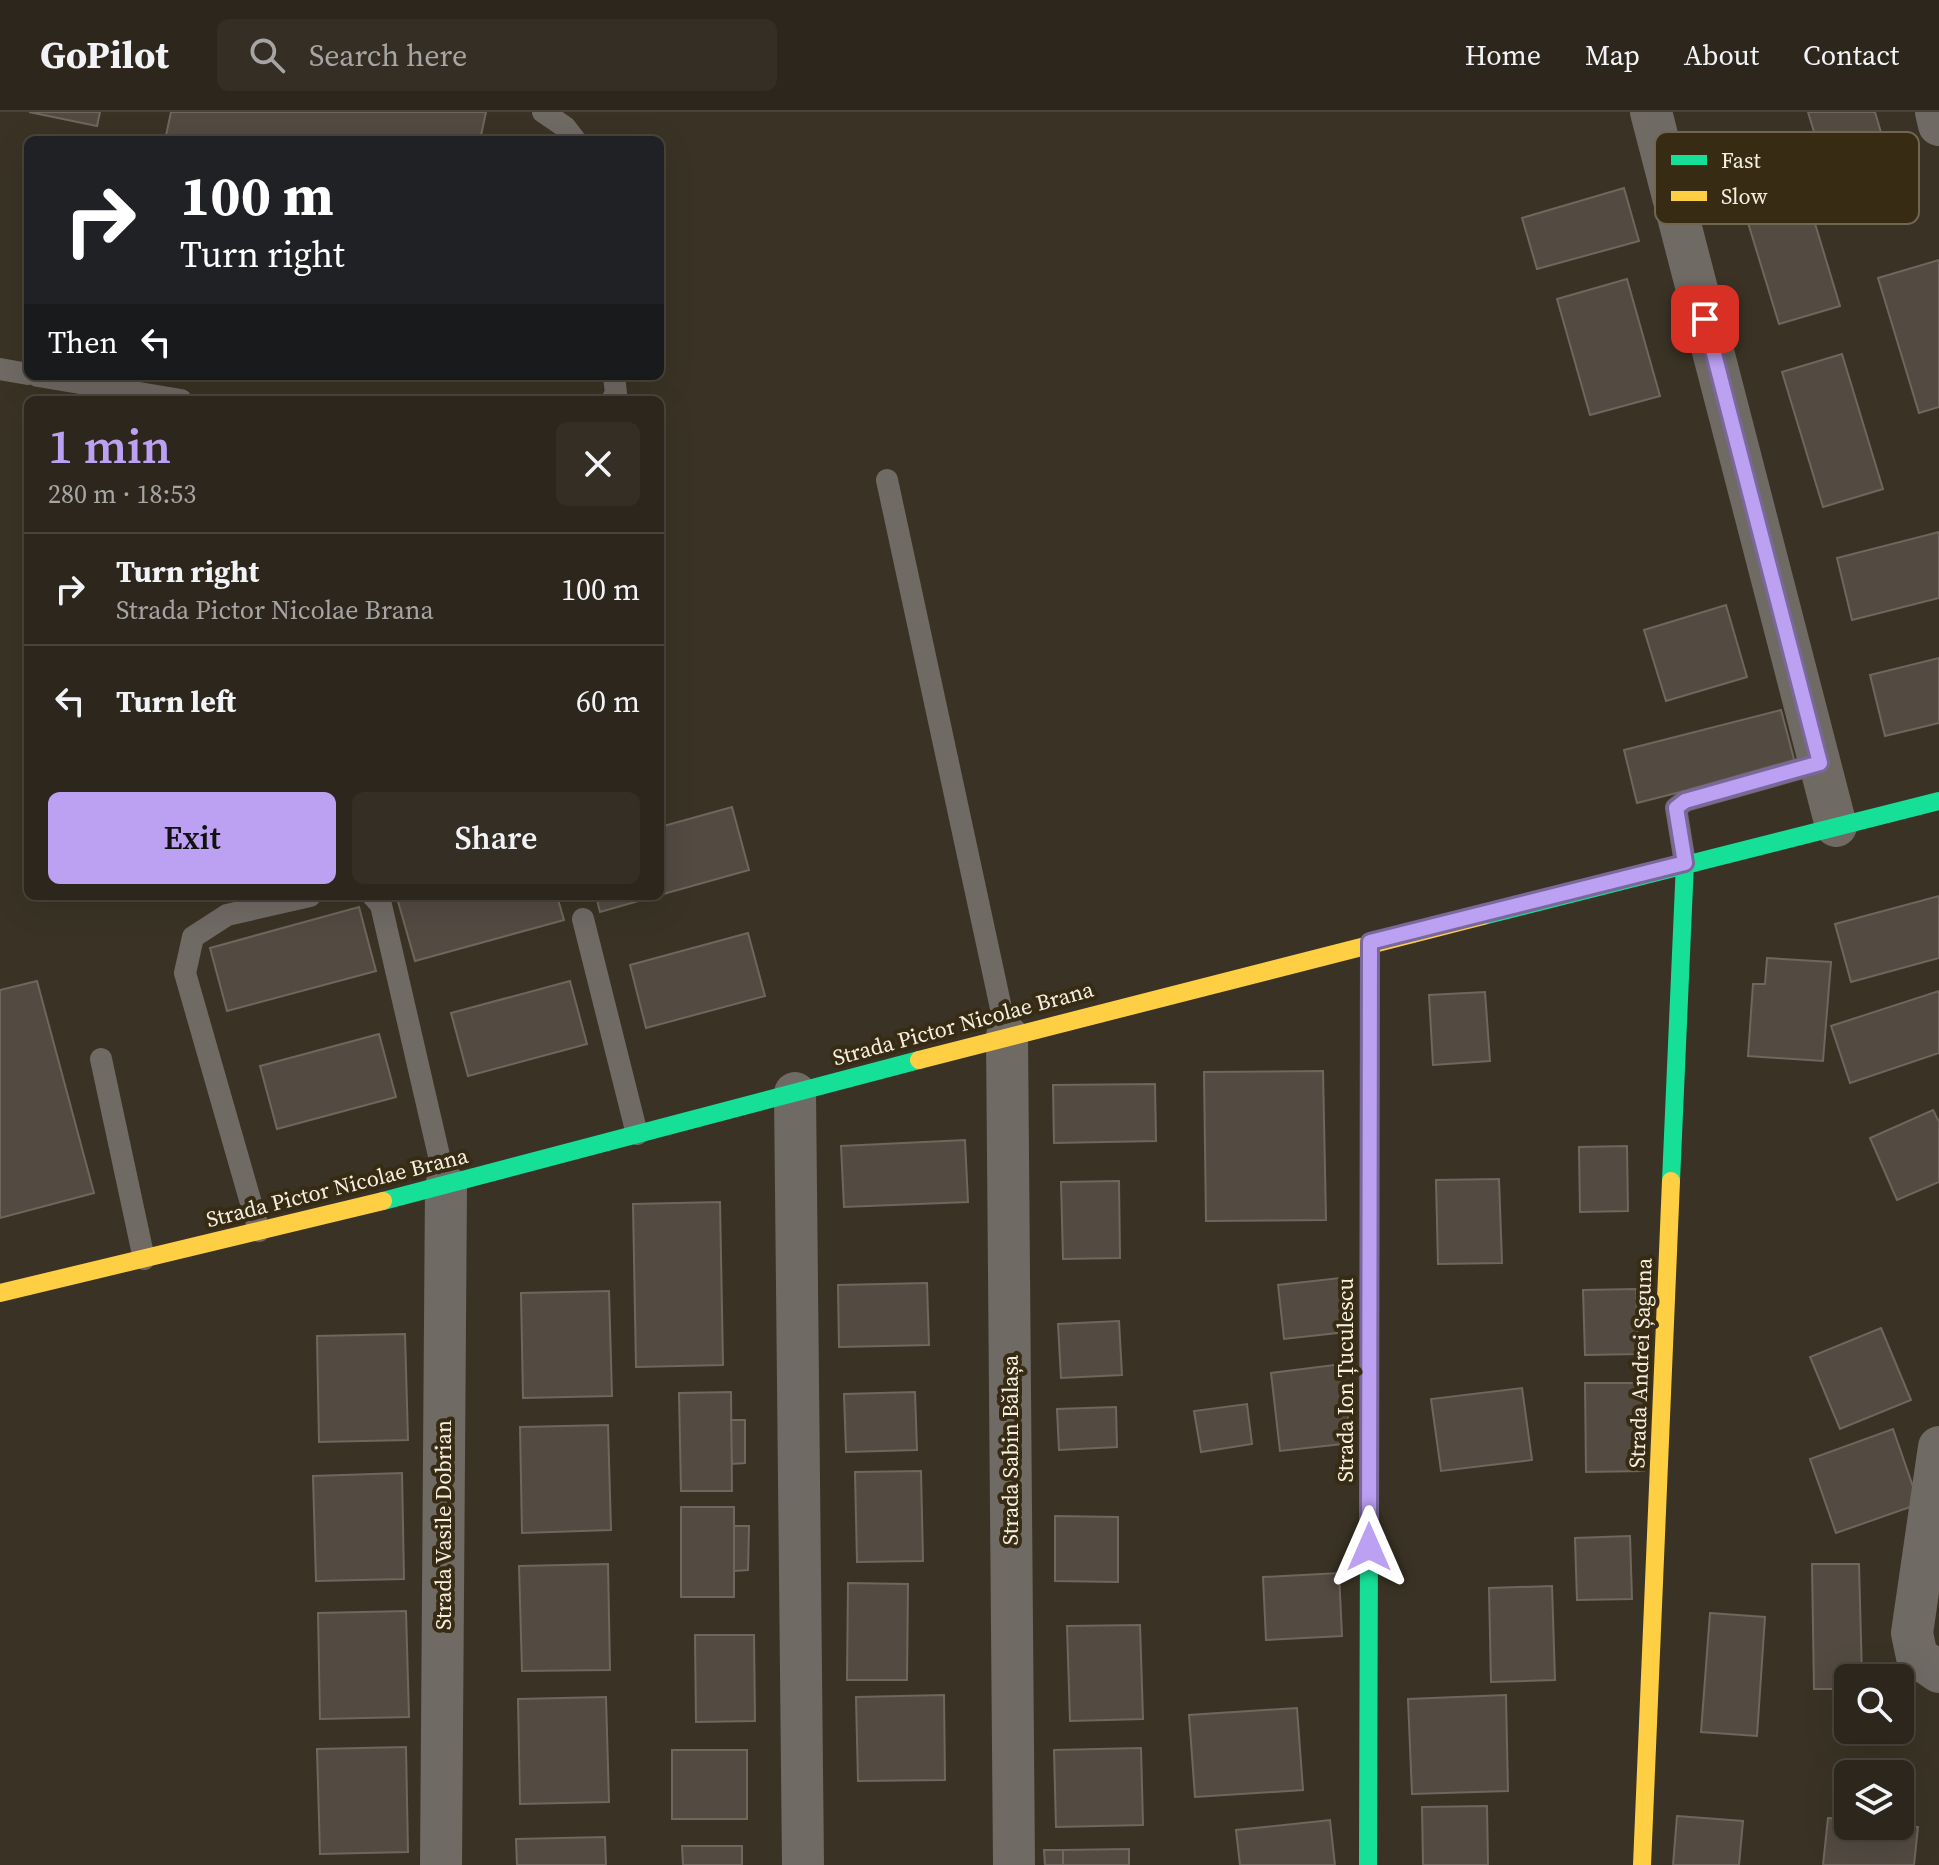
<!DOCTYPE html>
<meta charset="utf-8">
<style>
body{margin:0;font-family:"Source Serif 4",serif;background:#342e25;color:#f1f3f6;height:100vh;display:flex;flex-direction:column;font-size:30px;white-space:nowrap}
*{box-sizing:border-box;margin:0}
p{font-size:26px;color:#a6a5a3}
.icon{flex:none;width:44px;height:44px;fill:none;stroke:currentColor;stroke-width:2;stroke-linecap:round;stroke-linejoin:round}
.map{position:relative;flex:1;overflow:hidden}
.drawer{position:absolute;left:24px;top:284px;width:640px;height:504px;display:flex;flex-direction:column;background:#2c261c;border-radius:12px;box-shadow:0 8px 32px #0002,0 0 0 2px #48433b}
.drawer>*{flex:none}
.top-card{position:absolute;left:24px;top:24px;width:640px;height:244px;border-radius:12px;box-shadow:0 8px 32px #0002,0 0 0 2px #48433b;background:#202124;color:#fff;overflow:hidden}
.tools{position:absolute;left:1834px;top:1552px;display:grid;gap:16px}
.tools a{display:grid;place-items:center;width:80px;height:80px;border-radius:12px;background:#2c261c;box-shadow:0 8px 32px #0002,0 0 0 2px #48433b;font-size:40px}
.pin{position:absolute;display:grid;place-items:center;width:68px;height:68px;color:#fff;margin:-34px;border-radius:16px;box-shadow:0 4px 12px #0006}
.me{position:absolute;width:88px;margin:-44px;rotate:0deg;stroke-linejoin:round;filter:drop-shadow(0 0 6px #0008)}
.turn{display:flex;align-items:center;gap:28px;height:168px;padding:0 24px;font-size:36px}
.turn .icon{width:104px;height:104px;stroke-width:2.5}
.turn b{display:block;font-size:56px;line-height:68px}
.then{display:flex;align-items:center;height:76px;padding:0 24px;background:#0003;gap:16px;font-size:30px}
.round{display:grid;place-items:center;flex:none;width:84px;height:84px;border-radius:12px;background:#342e25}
.overview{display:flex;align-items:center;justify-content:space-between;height:136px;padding:0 24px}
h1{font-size:48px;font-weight:600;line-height:60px;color:#bca0f2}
.primary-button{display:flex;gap:16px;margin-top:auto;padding:16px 24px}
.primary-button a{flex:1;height:92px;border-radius:12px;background:#bca0f2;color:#111;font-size:32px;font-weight:600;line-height:92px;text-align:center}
.primary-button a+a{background:#342e25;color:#f1f3f6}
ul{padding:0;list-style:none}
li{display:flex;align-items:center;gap:24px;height:112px;padding:0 24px;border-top:2px solid #48433b}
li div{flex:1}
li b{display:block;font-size:30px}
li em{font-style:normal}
header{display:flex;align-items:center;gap:48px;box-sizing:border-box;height:112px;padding:0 40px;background:#2c261c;border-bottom:2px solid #48433b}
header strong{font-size:38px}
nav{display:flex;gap:44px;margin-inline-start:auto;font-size:28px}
.search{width:560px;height:72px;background:#342e25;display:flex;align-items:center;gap:20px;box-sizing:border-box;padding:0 28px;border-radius:12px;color:#a6a5a3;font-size:30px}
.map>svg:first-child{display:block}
.building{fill:#534a42;stroke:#6f665e;stroke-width:2}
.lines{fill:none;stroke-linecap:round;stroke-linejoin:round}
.lane{stroke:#706a65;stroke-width:22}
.street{stroke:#706a65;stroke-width:42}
.fast{stroke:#16e098;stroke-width:18}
.slow{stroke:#ffcf43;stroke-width:18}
.route-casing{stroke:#7a689d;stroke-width:20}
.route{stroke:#bca0f2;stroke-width:14}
.labels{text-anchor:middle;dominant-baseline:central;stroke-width:8;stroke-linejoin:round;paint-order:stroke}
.street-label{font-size:22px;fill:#f7f0e1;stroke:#372c13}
.key{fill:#372c13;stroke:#716751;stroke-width:2}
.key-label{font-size:22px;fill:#f7f0e1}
</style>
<header>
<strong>GoPilot</strong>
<div class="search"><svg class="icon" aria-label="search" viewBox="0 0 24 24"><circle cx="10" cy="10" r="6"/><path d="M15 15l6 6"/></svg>Search here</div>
<nav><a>Home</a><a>Map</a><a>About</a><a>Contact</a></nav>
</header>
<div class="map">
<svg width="1939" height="1753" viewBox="0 0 1939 1753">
<rect width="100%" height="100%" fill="#3a3325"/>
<path class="building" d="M29,0H100L97,14Z
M171,0H486L480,28H165Z
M1808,0H1875L1882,24L1821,43Z
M1799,59L1840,194L1779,212L1738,78Z
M1624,76L1639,129L1537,157L1522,106Z
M1939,148V295L1919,301L1878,166Z
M1627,167L1660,284L1590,303L1557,187Z
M1842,242L1883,377L1823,395L1782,260Z
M1939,420V486L1852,508L1837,446Z
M1726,493L1747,565L1666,589L1644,518Z
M1939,546V611L1885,624L1870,563Z
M1781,598L1795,651L1637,691L1624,638Z
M732,695L749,758L660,783V715Z
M403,784H557L564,808L415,849L397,786Z
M596,784H656L600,800Z
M1939,784V846L1851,870L1835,812Z
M359,795L376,859L227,899L210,836Z
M748,821L765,884L646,916L630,853Z
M1767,846L1831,850L1823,949L1748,944L1753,872H1765Z
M37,869L94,1081L0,1106V878Z
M570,869L587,932L468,964L451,901Z
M1939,879V941L1850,971L1831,914Z
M1485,880L1490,949L1433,953L1429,883Z
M379,922L396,985L277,1017L260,954Z
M1323,959L1326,1108L1206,1109L1204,960Z
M1155,972L1156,1029L1054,1031L1053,973Z
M1933,998L1939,1010V1070L1897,1088L1870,1026Z
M965,1028L968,1090L844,1095L841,1034Z
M1627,1034L1628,1099L1580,1100L1579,1035Z
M1499,1067L1502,1151L1438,1152L1436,1068Z
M1119,1069L1120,1146L1063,1147L1061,1070Z
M720,1090L723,1253L636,1255L633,1092Z
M1340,1166L1346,1220L1284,1227L1278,1173Z
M927,1171L929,1233L839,1235L838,1173Z
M1636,1177L1638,1242L1585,1243L1583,1178Z
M609,1179L612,1284L523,1286L521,1181Z
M1119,1209L1122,1263L1061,1266L1058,1212Z
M1881,1216L1911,1288L1840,1317L1810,1245Z
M405,1222L408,1328L319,1330L317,1224Z
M1342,1252L1351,1331L1280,1339L1271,1261Z
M1585,1271H1643L1644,1359L1586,1360Z
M1522,1276L1532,1348L1441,1359L1431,1287Z
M731,1280L732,1379H681L679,1281Z
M915,1280L917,1338L846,1340L844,1282Z
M1247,1292L1252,1332L1201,1340L1194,1299Z
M1116,1295L1117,1335L1059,1338L1057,1297Z
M731,1308H745V1351L732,1352Z
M608,1313L611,1418L522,1421L520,1315Z
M1893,1317L1919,1392L1836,1421L1810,1347Z
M921,1359L923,1449L857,1450L855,1360Z
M402,1361L404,1467L316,1469L313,1364Z
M681,1395H734V1485H681Z
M1055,1404L1118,1405V1470L1055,1469Z
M734,1414H749L748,1458L734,1459Z
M1630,1424L1632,1487L1577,1488L1575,1426Z
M608,1452L610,1558L522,1559L519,1454Z
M1812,1452H1859L1862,1566H1848V1577H1814Z
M1339,1461L1342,1524L1266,1528L1263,1465Z
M848,1471L908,1472L907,1568H847Z
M1552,1474L1555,1568L1491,1570L1489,1476Z
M406,1499L409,1605L320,1607L318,1501Z
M1710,1501L1765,1505L1757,1624L1701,1620Z
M1140,1513L1143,1607L1070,1609L1067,1514Z
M695,1523H754L755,1609L696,1610Z
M944,1583L945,1668L858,1669L856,1585Z
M1506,1583L1508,1679L1412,1682L1408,1587Z
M606,1585L609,1690L520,1692L518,1587Z
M1297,1596L1303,1678L1195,1685L1189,1603Z
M406,1635L408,1740L320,1742L317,1637Z
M1141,1636L1143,1713L1056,1715L1054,1638Z
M672,1638H747V1707H672Z
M1487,1694L1488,1753H1423L1422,1695Z
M1677,1704L1743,1709L1739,1753H1673Z
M1828,1706L1848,1708V1714L1918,1715L1914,1753H1823Z
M1330,1708L1335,1753H1240L1236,1718Z
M605,1725L606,1753H517L516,1727Z
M682,1734H742V1753H683Z
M1129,1737V1753H1063V1738Z
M1044,1738H1063V1753H1045Z"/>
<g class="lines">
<path class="lane" d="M543,0L565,15L575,28
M0,257L28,262
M38,264L181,288
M612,288L616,281L614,264
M887,368L1007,924
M1685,751L1676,696L1685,689L1820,651
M373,784L381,793L446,1074
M583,807L637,1022
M101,947L144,1147
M259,1119L185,861L193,825L227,803L310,784"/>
<path class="street" d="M1651,0L1836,714
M1936,0L1939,13
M1007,924L1014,1753
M795,981L803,1753
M1939,1335L1912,1521L1917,1545L1939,1560
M441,1753L446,1074"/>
<path class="fast" d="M1483,804L1939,689
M1671,1069L1685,751
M383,1089L919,948
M1368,1753L1369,1423"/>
<path class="slow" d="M919,948L1483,804
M0,1181L383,1089
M1369,1423L1370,830
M1642,1753L1671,1069"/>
</g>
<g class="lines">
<g class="route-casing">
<path id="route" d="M1369,1435L1370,830L1685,751L1676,696L1685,689L1820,651L1705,207"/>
</g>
<use href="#route" class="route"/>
</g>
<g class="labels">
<g class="street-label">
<text transform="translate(963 911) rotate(-15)">Strada Pictor Nicolae Brana</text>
<text transform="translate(337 1075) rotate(-14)">Strada Pictor Nicolae Brana</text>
<text transform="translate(1640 1251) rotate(-88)">Strada Andrei Șaguna</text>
<text transform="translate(1345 1268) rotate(-90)">Strada Ion Țuculescu</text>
<text transform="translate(1010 1338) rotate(-90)">Strada Sabin Bălașa</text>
<text transform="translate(443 1413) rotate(-90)">Strada Vasile Dobrian</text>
</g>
</g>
<rect x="1655" y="20" width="264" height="92" rx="12" class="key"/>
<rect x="1671" y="43" width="36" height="10" fill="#16e098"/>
<rect x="1671" y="79" width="36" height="10" fill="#ffcf43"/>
<g class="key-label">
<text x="1721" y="56">Fast</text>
<text x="1721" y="92">Slow</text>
</g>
</svg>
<div class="tools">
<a><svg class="icon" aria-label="search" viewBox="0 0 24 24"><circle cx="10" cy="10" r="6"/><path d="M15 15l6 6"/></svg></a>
<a><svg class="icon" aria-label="layers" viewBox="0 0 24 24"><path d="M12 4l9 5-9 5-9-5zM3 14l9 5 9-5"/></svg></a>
</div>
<div class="pin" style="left:1705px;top:207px;background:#d93025"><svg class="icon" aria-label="arrive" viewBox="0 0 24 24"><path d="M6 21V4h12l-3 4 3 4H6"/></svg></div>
<svg class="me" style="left:1369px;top:1435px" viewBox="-20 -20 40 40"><path d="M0-17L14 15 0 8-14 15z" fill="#bca0f2" stroke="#fff" stroke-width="4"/></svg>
<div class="top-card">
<div class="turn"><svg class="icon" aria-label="right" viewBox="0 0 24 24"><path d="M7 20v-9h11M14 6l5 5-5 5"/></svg><div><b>100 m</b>Turn right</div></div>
<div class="then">Then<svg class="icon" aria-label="left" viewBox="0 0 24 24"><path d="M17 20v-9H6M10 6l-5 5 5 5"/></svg></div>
</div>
<section class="drawer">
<div class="overview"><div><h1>1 min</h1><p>280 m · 18:53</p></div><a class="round"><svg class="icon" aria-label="close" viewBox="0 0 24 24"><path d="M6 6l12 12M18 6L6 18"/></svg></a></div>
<ul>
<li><svg class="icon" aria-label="right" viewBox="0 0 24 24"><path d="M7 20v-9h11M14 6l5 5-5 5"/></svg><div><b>Turn right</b><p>Strada Pictor Nicolae Brana</p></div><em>100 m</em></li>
<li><svg class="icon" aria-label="left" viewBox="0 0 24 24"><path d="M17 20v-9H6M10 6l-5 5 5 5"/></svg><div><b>Turn left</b></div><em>60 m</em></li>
</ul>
<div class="primary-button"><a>Exit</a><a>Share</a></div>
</section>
</div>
